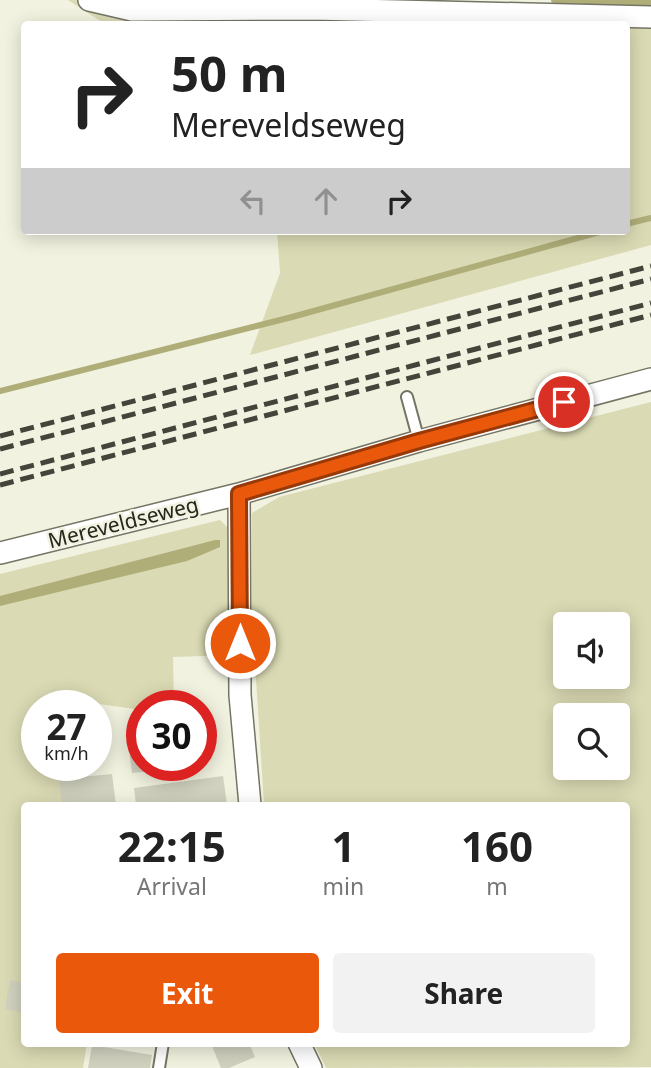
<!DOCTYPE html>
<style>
body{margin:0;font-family:"Noto Sans",sans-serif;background:#f2f2f2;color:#222;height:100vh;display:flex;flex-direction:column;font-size:26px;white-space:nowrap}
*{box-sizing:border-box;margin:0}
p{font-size:23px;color:#767676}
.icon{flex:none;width:38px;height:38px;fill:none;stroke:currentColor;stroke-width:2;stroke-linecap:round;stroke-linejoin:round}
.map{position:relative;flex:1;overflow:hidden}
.side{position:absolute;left:21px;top:802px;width:609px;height:245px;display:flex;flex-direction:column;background:#fff;border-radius:7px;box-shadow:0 4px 18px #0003}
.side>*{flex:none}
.hud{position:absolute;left:21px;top:21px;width:609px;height:214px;border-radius:7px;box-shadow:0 4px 18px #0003;background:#fff;color:#222;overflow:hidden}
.fabs{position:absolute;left:553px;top:612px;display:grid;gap:14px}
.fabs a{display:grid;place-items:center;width:77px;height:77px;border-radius:7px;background:#fff;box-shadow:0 4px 18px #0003;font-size:35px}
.speed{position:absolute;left:21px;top:690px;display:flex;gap:14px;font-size:35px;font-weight:700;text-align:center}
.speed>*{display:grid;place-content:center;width:91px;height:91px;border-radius:50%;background:#fff;box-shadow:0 4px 18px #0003;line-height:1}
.speed small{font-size:18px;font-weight:400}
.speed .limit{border:10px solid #d22;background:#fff;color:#111}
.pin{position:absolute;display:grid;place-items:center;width:60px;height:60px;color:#fff;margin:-30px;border:4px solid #fff;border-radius:50%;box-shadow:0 2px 7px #0007}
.me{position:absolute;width:77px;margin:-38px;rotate:0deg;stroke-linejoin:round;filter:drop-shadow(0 0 5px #0008)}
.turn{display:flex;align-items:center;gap:24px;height:147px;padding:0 35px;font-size:32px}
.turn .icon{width:91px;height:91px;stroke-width:2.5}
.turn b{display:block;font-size:49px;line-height:60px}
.lanes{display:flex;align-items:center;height:66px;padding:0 35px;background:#0003;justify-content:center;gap:35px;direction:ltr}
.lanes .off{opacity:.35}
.eta{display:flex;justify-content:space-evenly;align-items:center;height:119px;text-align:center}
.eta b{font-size:42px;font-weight:700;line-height:49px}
.cta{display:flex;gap:14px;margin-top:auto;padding:14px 35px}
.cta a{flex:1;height:80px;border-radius:7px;background:#ea580c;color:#fff;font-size:28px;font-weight:700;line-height:80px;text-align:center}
.cta a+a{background:#f2f2f2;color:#222}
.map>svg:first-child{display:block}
.green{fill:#dadab4;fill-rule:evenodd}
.water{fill:#afad78}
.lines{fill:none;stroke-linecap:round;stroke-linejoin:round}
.stream{stroke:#afad78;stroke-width:6}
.building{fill:#d1d1bf}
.service-casing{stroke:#757565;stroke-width:14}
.minor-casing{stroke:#757565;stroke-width:24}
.service{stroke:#fff;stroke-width:10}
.minor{stroke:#fff;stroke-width:21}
.rail{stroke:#44443b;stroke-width:5;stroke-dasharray:14 7;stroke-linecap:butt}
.route-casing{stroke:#983908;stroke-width:18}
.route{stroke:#ea580c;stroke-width:12}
.labels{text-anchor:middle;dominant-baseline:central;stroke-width:5;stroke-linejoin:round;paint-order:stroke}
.street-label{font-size:21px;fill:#26261f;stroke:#f2f2e0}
</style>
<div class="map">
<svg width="651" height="1068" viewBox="0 0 651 1068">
<rect width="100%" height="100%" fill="#f2f2e0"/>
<path class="green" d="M68,0H78L116,12L197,20L601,24H105Z
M627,25L651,26V245L250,355L280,273L277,231H626Z
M651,402V1067L326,1068L314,1043H626V805H264L252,616V513L279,497ZM565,625H618V677H565ZM565,716H618V768H565Z
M220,520L231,531L232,655L173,657L174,705H142V710L84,702L83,705H37V765H90L59,771L63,805H24V1043H87L83,1068H0V574Z"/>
<path class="water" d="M215,540H220V547L187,561L0,606V596Z"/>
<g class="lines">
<path class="stream" d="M554,0L651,3
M626,224L651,218
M0,391L292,317L603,231"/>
</g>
<path class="building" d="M142,740V765H190V767L132,773L128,741Z
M201,744L205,765H201Z
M112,774L116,805H62L59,779Z
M223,776L227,805H136L134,788Z
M10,980L24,983V1013L5,1009Z
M219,1043H249L255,1057L229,1068H221L212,1046Z
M92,1045L152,1055L150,1068H88Z"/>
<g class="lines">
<g class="service-casing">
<path id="service" d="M407,397L419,441
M159,1068L163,1043"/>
</g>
<g class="minor-casing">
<path id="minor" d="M89,0L132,10L313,9L651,17
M239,494L240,695L250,805
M0,553L239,494L419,441L651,379
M299,1043L311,1068"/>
</g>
<use href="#service" class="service"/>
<use href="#minor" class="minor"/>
<path class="rail" d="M0,436L651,266
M0,449L651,279
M0,474L651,303
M0,485L651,315"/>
</g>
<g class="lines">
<g class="route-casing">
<path id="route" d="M240,643L239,494L419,441L564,402"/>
</g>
<use href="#route" class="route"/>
</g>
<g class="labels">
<g class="street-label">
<text transform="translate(123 522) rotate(-14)">Mereveldseweg</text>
</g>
</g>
</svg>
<div class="fabs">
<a><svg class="icon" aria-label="sound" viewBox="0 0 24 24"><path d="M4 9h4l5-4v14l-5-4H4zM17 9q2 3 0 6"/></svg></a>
<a><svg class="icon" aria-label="search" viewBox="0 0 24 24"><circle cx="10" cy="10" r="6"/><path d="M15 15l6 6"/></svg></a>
</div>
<div class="speed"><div>27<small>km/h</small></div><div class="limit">30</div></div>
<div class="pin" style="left:564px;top:402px;background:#d93025"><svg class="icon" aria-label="arrive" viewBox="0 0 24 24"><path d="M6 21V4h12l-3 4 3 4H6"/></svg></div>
<svg class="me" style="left:240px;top:643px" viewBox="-20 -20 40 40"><circle r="17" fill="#ea580c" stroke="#fff" stroke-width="3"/><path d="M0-11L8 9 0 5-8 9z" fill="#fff"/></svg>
<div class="hud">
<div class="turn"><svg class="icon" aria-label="right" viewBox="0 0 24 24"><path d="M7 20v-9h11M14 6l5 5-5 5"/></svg><div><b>50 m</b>Mereveldseweg</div></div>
<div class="lanes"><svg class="icon off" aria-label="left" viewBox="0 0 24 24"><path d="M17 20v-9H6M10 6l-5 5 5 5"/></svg><svg class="icon off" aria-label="ahead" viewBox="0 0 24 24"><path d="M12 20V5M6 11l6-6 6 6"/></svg><svg class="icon" aria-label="right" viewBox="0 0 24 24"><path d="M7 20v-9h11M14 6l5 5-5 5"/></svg></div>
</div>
<section class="side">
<div class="eta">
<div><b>22:15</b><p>Arrival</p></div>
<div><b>1</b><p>min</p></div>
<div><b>160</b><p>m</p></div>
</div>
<div class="cta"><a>Exit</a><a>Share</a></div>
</section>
</div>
